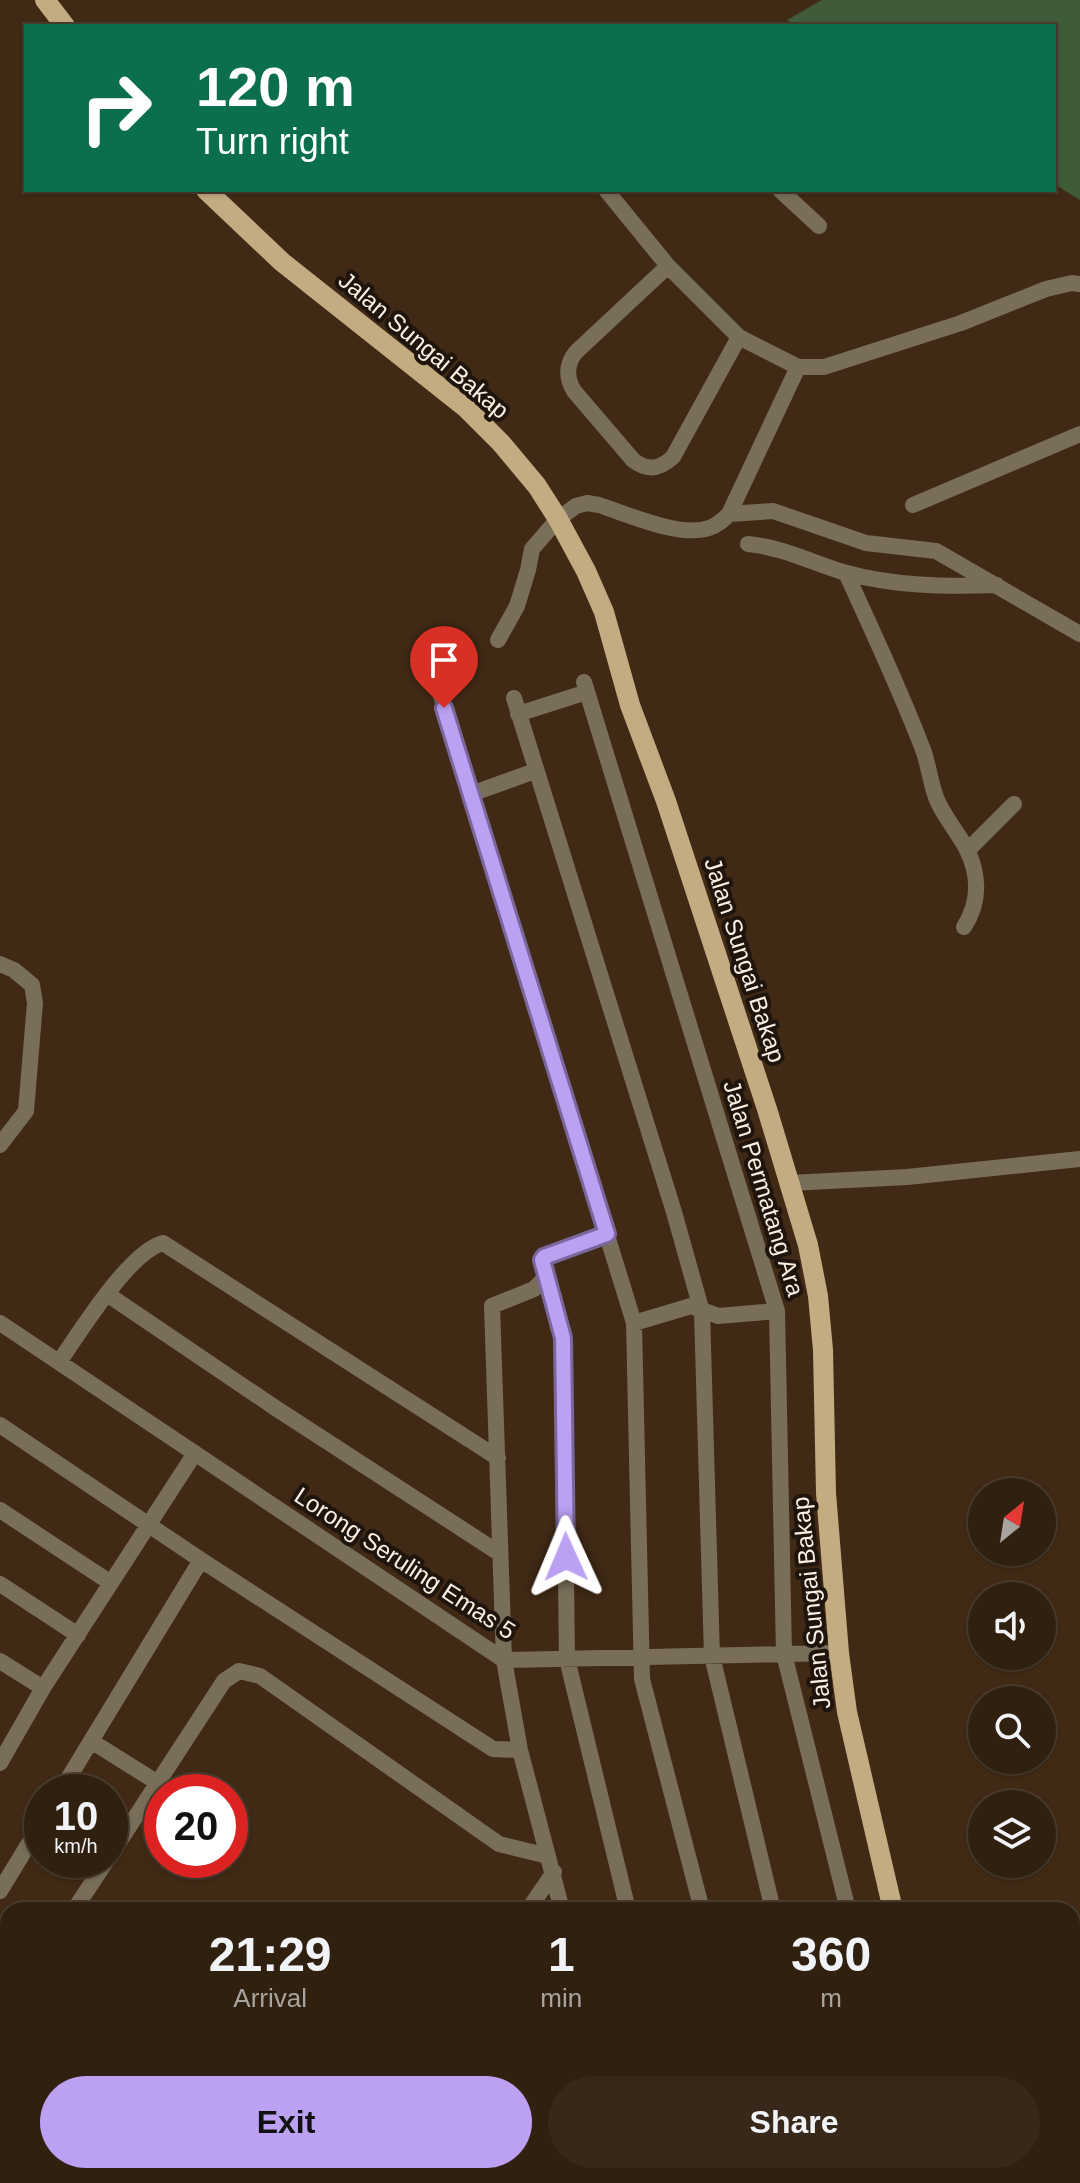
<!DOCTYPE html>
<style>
body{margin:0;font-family:Helvetica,sans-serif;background:#382819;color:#f1f3f6;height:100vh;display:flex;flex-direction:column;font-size:30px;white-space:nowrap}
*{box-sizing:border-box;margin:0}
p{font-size:26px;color:#a8a39f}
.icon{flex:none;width:44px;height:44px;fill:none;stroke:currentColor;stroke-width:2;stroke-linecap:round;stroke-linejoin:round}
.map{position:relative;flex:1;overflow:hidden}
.details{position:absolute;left:0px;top:1902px;width:1080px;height:282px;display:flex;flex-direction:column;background:#302010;border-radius:24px 24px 0 0;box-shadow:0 2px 6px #0004,0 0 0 2px #4b3e30}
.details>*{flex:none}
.banner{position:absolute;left:24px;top:24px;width:1032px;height:168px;border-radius:0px;box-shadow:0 2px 6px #0004,0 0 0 2px #4b3e30;background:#0b6e4f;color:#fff;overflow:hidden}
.needle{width:52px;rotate:30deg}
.controls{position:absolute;left:968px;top:1478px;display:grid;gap:16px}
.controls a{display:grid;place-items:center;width:88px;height:88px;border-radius:50%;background:#302010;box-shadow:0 2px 6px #0004,0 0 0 2px #4b3e30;font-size:40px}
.speed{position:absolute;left:24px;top:1774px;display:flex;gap:16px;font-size:40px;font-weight:700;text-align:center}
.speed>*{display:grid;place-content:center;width:104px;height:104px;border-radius:50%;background:#302010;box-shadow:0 2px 6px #0004,0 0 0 2px #4b3e30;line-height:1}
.speed small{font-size:20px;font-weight:400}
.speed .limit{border:12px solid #d22;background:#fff;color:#111}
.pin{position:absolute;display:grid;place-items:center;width:68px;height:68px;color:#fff;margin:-82px -34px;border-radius:50% 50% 50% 0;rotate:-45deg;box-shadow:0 0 8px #0007}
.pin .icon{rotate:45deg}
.me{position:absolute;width:88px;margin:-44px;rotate:359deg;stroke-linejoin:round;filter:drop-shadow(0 0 6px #0008)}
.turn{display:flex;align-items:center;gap:28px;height:168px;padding:0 40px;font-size:36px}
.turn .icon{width:104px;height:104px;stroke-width:2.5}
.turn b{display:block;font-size:56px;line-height:68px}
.eta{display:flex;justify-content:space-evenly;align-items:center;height:136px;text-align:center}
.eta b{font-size:48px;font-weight:700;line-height:56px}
.action{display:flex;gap:16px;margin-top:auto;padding:16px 40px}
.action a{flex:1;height:92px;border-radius:48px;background:#bca0f2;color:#111;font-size:32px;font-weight:700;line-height:92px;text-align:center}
.action a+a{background:#382819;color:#f1f3f6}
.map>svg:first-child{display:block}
.green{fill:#3f5b3a}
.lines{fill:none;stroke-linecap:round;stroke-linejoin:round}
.minor{stroke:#796e5a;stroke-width:16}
.major{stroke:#c3ac82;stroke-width:20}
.route-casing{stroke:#7a689d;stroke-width:20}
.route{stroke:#bca0f2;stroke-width:14}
.labels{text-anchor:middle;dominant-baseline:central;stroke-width:8;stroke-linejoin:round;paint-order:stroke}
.street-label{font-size:24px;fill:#fdefe2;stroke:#1f150c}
</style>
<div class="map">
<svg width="1080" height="2183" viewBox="0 0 1080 2183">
<rect width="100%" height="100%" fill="#402a15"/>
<path class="green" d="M822,0H1080V200L1054,184V26H797L787,20Z"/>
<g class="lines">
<path class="minor" d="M606,190L668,266L739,337L798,367
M780,190L819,226
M668,266L576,352C566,364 566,378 574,391L633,460C647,471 659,470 673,457L739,337
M913,505L1080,434
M729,514L773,511L866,543L936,551L1080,634
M748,544C781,547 811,562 843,572C892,586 946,587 997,585
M846,573C872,630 899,687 922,747C929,764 930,783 937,800C948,825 968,842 974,869C979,890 975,910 964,927
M498,640L517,606L528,570L532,549L558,519L576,506L587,503L599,505C627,514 680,538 709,528C717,526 723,520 729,514L798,367H824L961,323L1046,289L1072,283L1080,284
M427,651L634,1323L642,1679L702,1910
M584,682L777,1311L784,1654L848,1910
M514,698L674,1212L702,1312L712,1656L773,1910
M518,714L587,692
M471,794L535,771
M969,849L1014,804
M0,964L14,970L32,985L35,1003L26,1111L0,1145
M790,1183L907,1177L1080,1159
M545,1278L563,1338L567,1659L628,1910
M107,1294L277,1409L499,1553
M0,1323L504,1660L839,1653
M634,1323L691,1306L718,1316L777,1311
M59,1362C80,1332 129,1252 163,1243L498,1458
M0,1425L201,1560
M0,1510L111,1583
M0,1584L78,1635
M0,1661L43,1688
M91,1741L158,1783
M0,1763L43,1688L195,1453
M60,1792L201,1560L493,1749L520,1750
M110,1856L224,1681L239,1671L260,1676L499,1844L548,1856
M0,1891L42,1822
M74,1910L107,1860
M528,1910L554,1872
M562,1910L520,1750L504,1660L492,1306L534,1289L545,1278L544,1257L607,1234
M0,1948L8,1955
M0,2036L8,2043
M0,2146L8,2153
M34,2176L42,2183
M212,2176L229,2183
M419,2176L445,2183
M623,2176L625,2183
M774,2176L777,2183
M846,2176L848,2183
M922,2176L924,2183
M67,2183L72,2176
M355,2183L357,2176"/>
<path class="major" d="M45,0L65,26
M206,190L282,262L466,408L501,443L537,486L558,519L586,571L604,612L630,705L666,801L767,1109L808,1245L818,1296L823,1350L826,1493L839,1653L847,1712L893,1910
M969,2176L972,2183"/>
</g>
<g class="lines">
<g class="route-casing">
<path id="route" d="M444,708L607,1234L544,1257L542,1260L563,1338L566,1557"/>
</g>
<use href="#route" class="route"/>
</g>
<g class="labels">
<g class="street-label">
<text transform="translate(424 345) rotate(40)">Jalan Sungai Bakap</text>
<text transform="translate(745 960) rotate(72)">Jalan Sungai Bakap</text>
<text transform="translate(764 1188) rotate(73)">Jalan Permatang Ara</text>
<text transform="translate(405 1563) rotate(33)">Lorong Seruling Emas 5</text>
<text transform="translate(811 1603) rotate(-96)">Jalan Sungai Bakap</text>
</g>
</g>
</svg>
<div class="controls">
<a><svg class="needle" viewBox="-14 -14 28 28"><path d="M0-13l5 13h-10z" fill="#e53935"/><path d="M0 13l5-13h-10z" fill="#a8a39f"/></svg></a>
<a><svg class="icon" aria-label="sound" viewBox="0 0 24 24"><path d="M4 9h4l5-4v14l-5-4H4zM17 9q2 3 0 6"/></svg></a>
<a><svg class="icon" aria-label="search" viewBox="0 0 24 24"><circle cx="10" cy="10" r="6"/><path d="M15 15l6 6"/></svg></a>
<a><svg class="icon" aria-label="layers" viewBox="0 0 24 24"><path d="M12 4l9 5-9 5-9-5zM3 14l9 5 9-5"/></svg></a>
</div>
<div class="speed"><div>10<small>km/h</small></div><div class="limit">20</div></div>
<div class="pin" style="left:444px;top:708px;background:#d93025"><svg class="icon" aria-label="arrive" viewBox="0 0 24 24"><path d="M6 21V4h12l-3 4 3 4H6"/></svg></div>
<svg class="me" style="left:566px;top:1557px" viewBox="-20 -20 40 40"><path d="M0-17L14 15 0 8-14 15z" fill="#bca0f2" stroke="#fff" stroke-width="4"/></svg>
<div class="banner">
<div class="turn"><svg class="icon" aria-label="right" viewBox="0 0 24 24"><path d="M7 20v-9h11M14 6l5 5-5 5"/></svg><div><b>120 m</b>Turn right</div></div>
</div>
<section class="details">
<div class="eta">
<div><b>21:29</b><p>Arrival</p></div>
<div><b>1</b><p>min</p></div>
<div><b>360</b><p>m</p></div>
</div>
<div class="action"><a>Exit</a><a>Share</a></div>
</section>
</div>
